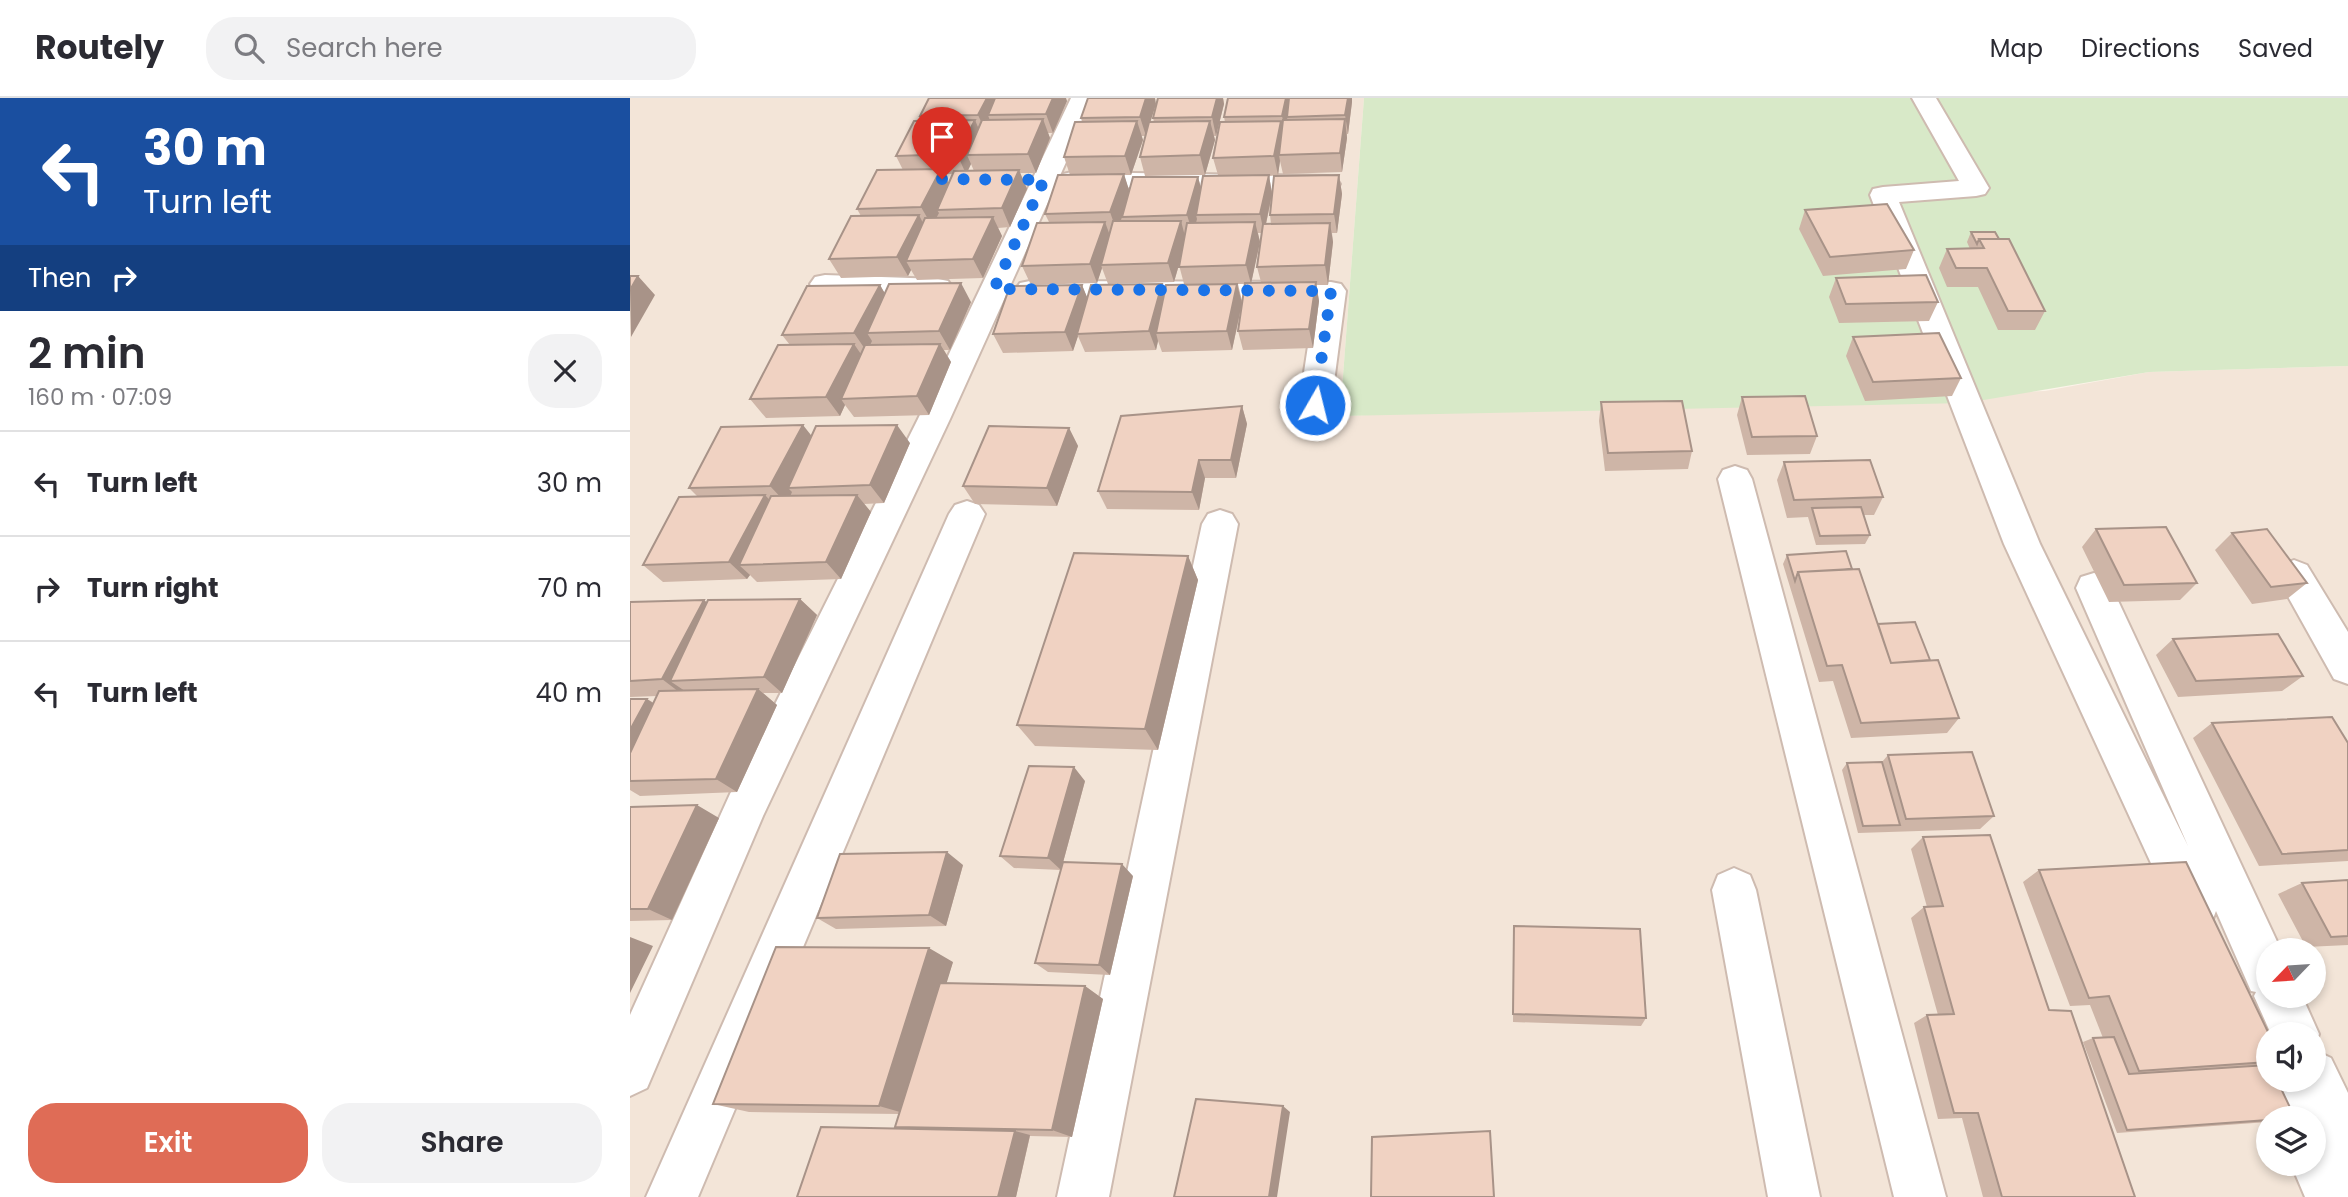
<!DOCTYPE html>
<meta charset="utf-8">
<style>
body{margin:0;font-family:Poppins,sans-serif;background:#f2f2f3;color:#2b2b33;height:100vh;display:flex;flex-direction:column;font-size:26px;white-space:nowrap}
*{box-sizing:border-box;margin:0}
p{font-size:23px;color:#7c7c81}
.icon{flex:none;width:38px;height:38px;fill:none;stroke:currentColor;stroke-width:2;stroke-linecap:round;stroke-linejoin:round}
.map{position:relative;flex:1;overflow:hidden}
.side{display:flex;flex-direction:column;background:#fff;width:630px}
.side>*{flex:none}
.top-card{background:#1a4fa0;color:#fff;overflow:hidden}
.needle{width:46px;rotate:245deg}
.buttons{position:absolute;left:1626px;top:840px;display:grid;gap:14px}
.buttons a{display:grid;place-items:center;width:70px;height:70px;border-radius:50%;background:#fff;box-shadow:0 4px 10px #0003;font-size:35px}
.pin{position:absolute;display:grid;place-items:center;width:60px;height:60px;color:#fff;margin:-72px -30px;border-radius:50% 50% 50% 0;rotate:-45deg;box-shadow:0 0 7px #0007}
.pin .icon{rotate:45deg}
.me{position:absolute;width:77px;margin:-38px;rotate:8deg;stroke-linejoin:round;filter:drop-shadow(0 0 5px #0008)}
.turn{display:flex;align-items:center;gap:24px;height:147px;padding:0 28px;font-size:32px}
.turn .icon{width:91px;height:91px;stroke-width:2.5}
.turn b{display:block;font-size:49px;line-height:60px}
.then{display:flex;align-items:center;height:66px;padding:0 28px;background:#0003;gap:14px;font-size:26px}
.round{display:grid;place-items:center;flex:none;width:74px;height:74px;border-radius:28px;background:#f2f2f3}
.summary{display:flex;align-items:center;justify-content:space-between;height:119px;padding:0 28px}
h1{font-size:42px;font-weight:600;line-height:52px}
.cta{display:flex;gap:14px;margin-top:auto;padding:14px 28px}
.cta a{flex:1;height:80px;border-radius:28px;background:#df6c56;color:#fff;font-size:28px;font-weight:600;line-height:80px;text-align:center}
.cta a+a{background:#f2f2f3;color:#2b2b33}
ul{padding:0;list-style:none}
li{display:flex;align-items:center;gap:21px;height:105px;padding:0 28px;border-top:2px solid #e1e1e2}
li div{flex:1}
li b{display:block;font-size:26px}
li em{font-style:normal}
header{display:flex;align-items:center;gap:42px;box-sizing:border-box;height:98px;padding:0 35px;background:#fff;border-bottom:2px solid #e1e1e2}
header strong{font-size:33px}
nav{display:flex;gap:38px;margin-inline-start:auto;font-size:24px}
.search{width:490px;height:63px;background:#f2f2f3;display:flex;align-items:center;gap:18px;box-sizing:border-box;padding:0 24px;border-radius:28px;color:#7c7c81;font-size:26px}
main{display:flex;flex:1;min-height:0}
.map>svg:first-child{display:block}
.residential{fill:#f3e5d8;fill-rule:evenodd}
.green{fill:#d8e9c8}
.lines{fill:none;stroke-linecap:round;stroke-linejoin:round}
.minor-casing{stroke:#cebbb0;stroke-width:4}
.minor{fill:#fff;fill-rule:evenodd}
.wall{fill:#ceb5a7;fill-rule:evenodd}
.shaded-wall{fill:#a89388}
.building{fill:#f0d2c2;stroke:#a89388;stroke-width:2}
.route{stroke:#1a73e8;stroke-width:12;stroke-dasharray:0 21.6}
</style>
<header>
<strong>Routely</strong>
<div class="search"><svg class="icon" aria-label="search" viewBox="0 0 24 24"><circle cx="10" cy="10" r="6"/><path d="M15 15l6 6"/></svg>Search here</div>
<nav><a>Map</a><a>Directions</a><a>Saved</a></nav>
</header>
<main>
<section class="side">
<div class="top-card">
<div class="turn"><svg class="icon" aria-label="left" viewBox="0 0 24 24"><path d="M17 20v-9H6M10 6l-5 5 5 5"/></svg><div><b>30 m</b>Turn left</div></div>
<div class="then">Then<svg class="icon" aria-label="right" viewBox="0 0 24 24"><path d="M7 20v-9h11M14 6l5 5-5 5"/></svg></div>
</div>
<div class="summary"><div><h1>2 min</h1><p>160 m · 07:09</p></div><a class="round"><svg class="icon" aria-label="close" viewBox="0 0 24 24"><path d="M6 6l12 12M18 6L6 18"/></svg></a></div>
<ul>
<li><svg class="icon" aria-label="left" viewBox="0 0 24 24"><path d="M17 20v-9H6M10 6l-5 5 5 5"/></svg><div><b>Turn left</b></div><em>30 m</em></li>
<li><svg class="icon" aria-label="right" viewBox="0 0 24 24"><path d="M7 20v-9h11M14 6l5 5-5 5"/></svg><div><b>Turn right</b></div><em>70 m</em></li>
<li><svg class="icon" aria-label="left" viewBox="0 0 24 24"><path d="M17 20v-9H6M10 6l-5 5 5 5"/></svg><div><b>Turn left</b></div><em>40 m</em></li>
</ul>
<div class="cta"><a>Exit</a><a>Share</a></div>
</section>
<div class="map">
<svg width="1718" height="1099" viewBox="0 0 1718 1099">
<rect width="100%" height="100%" fill="#fcf4ea"/>
<path class="residential" d="M0,0H734L710,318L1415,293L1519,274L1718,268V1099H0ZM1638,852H1684V898H1638ZM1638,936H1684V982H1638ZM1638,1020H1684V1066H1638Z"/>
<path class="green" d="M734,0H1718V268L1519,274L1336,305L710,318Z"/>
<g class="lines">
<g class="minor-casing">
<path id="minor" d="M441,0H465L320,321L133,718L17,990L0,998V917L100,696L288,321Z
M1282,0H1306L1359,90L1355,96L1346,98L1269,104L1410,446L1558,748L1446,490L1451,479L1464,475L1477,479L1651,852H1638V898H1672L1689,936L1684,950V936H1641L1624,898L1626,894L1621,893L1586,813L1581,826L1565,832L1549,826L1374,446L1240,97L1243,91L1253,89L1329,83Z
M442,74L697,78L706,80L710,86L706,92L697,94L433,88L429,82L433,76Z
M195,177L308,181L318,183L323,190L318,197L308,199L185,193L180,186L185,179Z
M400,183L701,184L711,186L716,193L701,307L696,315L685,318L674,315L669,307L685,202L400,201L390,199L385,192L390,185Z
M1105,368L1117,372L1122,381L1316,1099H1264L1088,381L1093,372Z
M337,403L349,407L355,416L68,1099H16L319,416L325,407Z
M590,412L602,416L608,426L479,1099H427L572,426L578,416Z
M1664,462L1677,467L1718,534V586L1704,581L1646,477L1651,467Z
M1104,770L1120,777L1126,792L1190,1099H1138L1082,792L1088,777Z
M1684,952L1701,960L1718,995V1099H1675L1661,1066H1684V1020H1639L1622,982L1629,964L1638,961V982H1684Z"/>
</g>
<use href="#minor" class="minor"/>
</g>
<path class="wall" d="M528,0H593L594,6L586,38H584L585,42L575,77L515,78L510,59L515,38H511L513,42L501,77H494L499,93L568,79L571,90L588,77L583,60L595,24L594,19L598,0H722V4L718,36H717V40L712,74L653,76L650,63L648,77L639,78L642,95L709,77L712,96L707,135H702L703,144L698,187H686L689,203L683,250L613,252L608,233L611,211L602,252L532,254L528,243L526,252L455,254L448,238L443,253L373,255L363,236L452,187L457,200L534,193L554,186L549,167L544,184L478,186L472,170L467,185L401,187L392,168L419,124L415,116L440,77L434,59L452,24L451,20L526,6L520,24H524L523,20ZM642,98L640,117L641,126H636ZM628,135H632L627,169L631,184L621,185L630,144ZM608,186H614L612,203Z
M437,3L423,35H418L420,40L406,75H390L397,91L380,129L368,130L372,138L353,180L287,182L281,172L278,178L211,180L199,161L231,118L227,111L273,72L266,58L292,23L290,18ZM341,66L344,73H338ZM314,76H323L319,86Z
M1175,112L1284,152L1276,171L1193,178L1169,131Z
M1341,134L1369,141L1415,213L1405,232H1368L1348,189H1317L1309,170L1317,151H1340L1337,144Z
M1206,180L1308,204L1299,223L1209,225L1199,199Z
M250,187L255,196L341,204L320,252H314L321,264L299,317L224,319L215,307L210,318L136,320L120,301L160,247L152,237Z
M1223,239L1331,280L1322,298L1235,303L1216,258Z
M1112,299L1187,338L1180,356L1117,357L1107,317Z
M971,304L1062,353L1058,371L975,373L969,323Z
M612,308L617,326L606,380H575L569,412L477,411L468,393Z
M439,330L448,348L427,408L345,406L333,388Z
M182,338L280,345L254,405L234,406L241,414L211,481L127,484L120,477L117,481L33,484L13,467L67,398L59,390Z
M1154,364L1253,399L1244,417H1233L1240,437L1235,446L1186,447L1178,419L1157,420L1147,382Z
M1466,431L1567,485L1550,502L1479,504L1452,449Z
M1602,435L1677,485L1657,501L1622,506L1585,452Z
M1157,457L1222,471L1248,526L1300,562L1329,620L1317,635L1221,640L1203,583L1189,584L1153,466Z
M558,458L568,482L528,652L405,648L387,627Z
M170,501L187,517L152,595H133L147,607L107,694L10,698L0,692V601H17L24,605L27,598L0,599V504L74,502L77,505Z
M1543,541L1673,578L1652,593L1548,599L1526,557Z
M1582,625L1718,645V763L1629,768L1563,640Z
M1258,657L1364,718L1350,731L1228,735L1212,672L1217,665L1252,664Z
M455,683L431,772L384,770L370,758Z
M0,709L89,720L42,822L0,823Z
M1293,739L1419,912L1505,1099H1353L1332,1020L1308,1021L1284,925L1297,917H1308L1281,820L1294,809H1297L1281,751Z
M333,767L316,828L206,831L187,820Z
M1409,772L1638,936V1024L1487,1035L1453,944L1463,940H1473L1460,907L1440,908L1393,784Z
M503,778L480,877L418,874L405,865Z
M1718,782V847L1676,849L1648,796L1672,785Z
M884,828L1016,920L1011,928L883,924Z
M323,864L316,885L455,888L473,901L442,1039L400,1038L386,1099H167L272,1030L265,1029L269,1016L119,1014L83,1006Z"/>
<path class="shaded-wall" d="M357,0H371L358,17L361,26L357,36L348,17Z
M423,0H436L437,3L423,35L416,16Z
M516,0H525L526,6L516,38L510,19Z
M587,0H593L594,6L586,38L582,19Z
M656,0H662L657,19L658,25L656,37L652,18Z
M718,0H722V4L718,36L715,17Z
M413,21L420,40L406,75L398,56Z
M715,21L717,40L712,74L710,55Z
M345,22L353,41L337,57L341,66L336,76L327,56Z
M507,23L513,42L501,77L495,58Z
M580,23L585,42L575,77L570,57Z
M651,23L655,42L649,57L650,63L648,77L644,58Z
M311,71L321,90L307,112L309,115L302,128L291,109Z
M389,72L397,91L380,129L372,110Z
M494,76L500,95L487,134L480,114Z
M639,77L642,96L634,135L630,116Z
M709,77L712,96L707,135L704,116Z
M568,79L573,98L566,117L567,121L563,136L557,117Z
M289,117L299,137L276,163L281,172L278,178L267,159Z
M363,119L372,138L353,180L343,161Z
M551,123L556,142L544,184L538,165Z
M475,124L482,143L471,167L472,170L467,185L460,166Z
M625,124L630,144L621,186L616,167Z
M700,125L703,144L698,187L695,167Z
M8,178L25,197L1,239L0,192Z
M686,184L689,203L683,250L679,231Z
M331,185L341,204L320,252L309,233Z
M532,186L538,205L526,235L528,243L526,252L519,233Z
M607,186L612,205L602,252L597,233Z
M250,187L261,206L237,235L242,243L237,254L224,235Z
M452,187L460,206L447,236L448,238L443,253L435,234Z
M224,246L237,265L211,301L215,307L210,318L196,299Z
M310,246L321,264L299,317L287,298Z
M612,308L617,326L606,380L601,362Z
M173,327L188,346L158,390L162,394L157,406L140,388Z
M267,327L280,345L254,405L240,387Z
M439,330L448,348L427,408L417,390Z
M569,362L575,380L569,412L562,394Z
M135,397L152,415L109,467L120,477L117,481L99,464Z
M227,397L241,414L211,481L196,464Z
M558,458L568,482L528,652L515,631Z
M170,501L187,517L152,595L134,579Z
M74,502L93,519L40,583L55,593L53,597L32,581Z
M128,591L147,607L107,694L86,681Z
M17,601L39,616L0,683V632Z
M444,669L455,683L431,772L418,760Z
M67,707L89,720L42,822L18,811Z
M317,754L333,767L316,828L299,817Z
M492,766L503,778L480,877L469,867Z
M0,839L23,848L0,895Z
M299,850L323,864L277,1016L249,1008Z
M455,888L473,901L442,1039L422,1032Z
M653,1008L660,1014L647,1099H639Z
M385,1033L400,1037L386,1099H368Z"/>
<path class="building" d="M299,0H357L348,17L290,18Z
M365,0H423L416,16L358,17Z
M458,0H516L510,19L451,20Z
M528,0H587L582,19L523,20Z
M598,0H656L652,18L594,19Z
M659,0H718L715,17L657,19Z
M413,21L398,56L337,57L352,22Z
M715,21L710,55L649,57L653,22Z
M345,22L327,56L266,58L284,23Z
M507,23L495,58L434,59L445,24Z
M580,23L570,57L510,59L519,24Z
M651,23L644,58L583,60L590,24Z
M311,71L291,109L227,111L247,72Z
M389,72L372,110L307,112L324,73Z
M494,76L480,114L415,116L428,77Z
M639,77L630,116L566,117L573,78Z
M709,77L704,116L640,117L644,78Z
M503,79H568L557,117L492,119Z
M1257,106L1284,152L1200,159L1175,112Z
M289,117L267,159L199,161L221,118Z
M363,119L343,161L276,163L295,120Z
M483,123H551L538,165L471,167Z
M475,124L460,166L392,168L407,125Z
M625,124L616,167L549,169L557,125Z
M700,125L695,167L627,169L633,126Z
M1341,134H1365L1369,141H1349L1347,146Z
M1349,141H1379L1415,213H1378L1357,170H1326L1317,151L1354,150Z
M1296,177L1308,204L1216,206L1206,180Z
M0,178H8L0,192Z
M686,184L679,231L608,233L615,185Z
M331,185L309,233L237,235L259,186Z
M532,186L519,233L447,236L461,187Z
M607,186L597,233L526,235L536,187Z
M250,187L224,235L152,237L177,188Z
M452,187L435,234L363,236L380,188Z
M1309,235L1331,280L1243,284L1223,239Z
M224,246L196,299L120,301L148,247Z
M310,246L287,298L211,301L235,247Z
M1175,298L1187,338L1122,339L1112,299Z
M1052,303L1062,353L978,355L971,304Z
M612,308L601,362H569L562,394L468,393L491,318Z
M173,327L140,388L59,390L91,329Z
M267,327L240,387L158,390L186,328Z
M359,328L439,330L417,390L333,388Z
M1240,362L1253,399L1164,402L1154,364Z
M135,397L99,464L13,467L49,399Z
M227,397L196,464L109,467L141,398Z
M1231,409L1240,437L1190,438L1182,410Z
M1536,429L1567,485L1494,487L1466,431Z
M1637,431L1677,485L1641,489L1602,435Z
M1216,453L1222,471L1168,474L1165,483L1157,457Z
M444,455L558,458L515,631L387,627Z
M1229,471L1261,565L1308,562L1329,620L1231,625L1212,567L1197,568L1168,474Z
M170,501L134,579L40,583L78,502Z
M74,502L32,581L0,583V504Z
M1285,524L1300,562L1261,565L1248,526Z
M1648,536L1673,578L1566,583L1543,541Z
M128,591L86,681L0,683V655L29,593Z
M0,601H17L0,632Z
M1702,619L1718,645V752L1652,756L1582,625Z
M1342,654L1364,718L1276,721L1258,657Z
M1252,664L1270,727L1233,728L1217,665Z
M399,668L444,669L418,760L370,758Z
M67,707L18,811H0V709Z
M1360,737L1419,912L1441,913L1505,1099H1372L1348,1015H1324L1297,917L1324,916L1294,809L1313,808L1293,739Z
M317,754L299,817L187,820L210,756Z
M433,764L492,766L469,867L405,865Z
M1556,764L1639,936H1638V964L1509,973L1479,898L1459,900L1409,772Z
M1718,782V838L1701,839L1672,785Z
M884,828L1010,831L1016,920L883,916Z
M146,849L299,850L249,1008L83,1006Z
M310,885L455,888L422,1032L265,1029Z
M1484,939L1499,976L1638,967V982H1647L1665,1020H1638V1022L1497,1032L1463,940Z
M566,1001L653,1008L639,1099H544Z
M191,1029L385,1033L368,1099H167Z
M860,1033L864,1099H741L742,1039Z"/>
<g class="lines">
<path class="route" d="M312,81L414,82L364,191L701,193L685,307"/>
</g>
</svg>
<div class="buttons">
<a><svg class="needle" viewBox="-14 -14 28 28"><path d="M0-13l5 13h-10z" fill="#e53935"/><path d="M0 13l5-13h-10z" fill="#7c7c81"/></svg></a>
<a><svg class="icon" aria-label="sound" viewBox="0 0 24 24"><path d="M4 9h4l5-4v14l-5-4H4zM17 9q2 3 0 6"/></svg></a>
<a><svg class="icon" aria-label="layers" viewBox="0 0 24 24"><path d="M12 4l9 5-9 5-9-5zM3 14l9 5 9-5"/></svg></a>
</div>
<div class="pin" style="left:312px;top:81px;background:#d93025"><svg class="icon" aria-label="arrive" viewBox="0 0 24 24"><path d="M6 21V4h12l-3 4 3 4H6"/></svg></div>
<svg class="me" style="left:685px;top:307px" viewBox="-20 -20 40 40"><circle r="17" fill="#1a73e8" stroke="#fff" stroke-width="3"/><path d="M0-11L8 9 0 5-8 9z" fill="#fff"/></svg>
</div>
</main>
